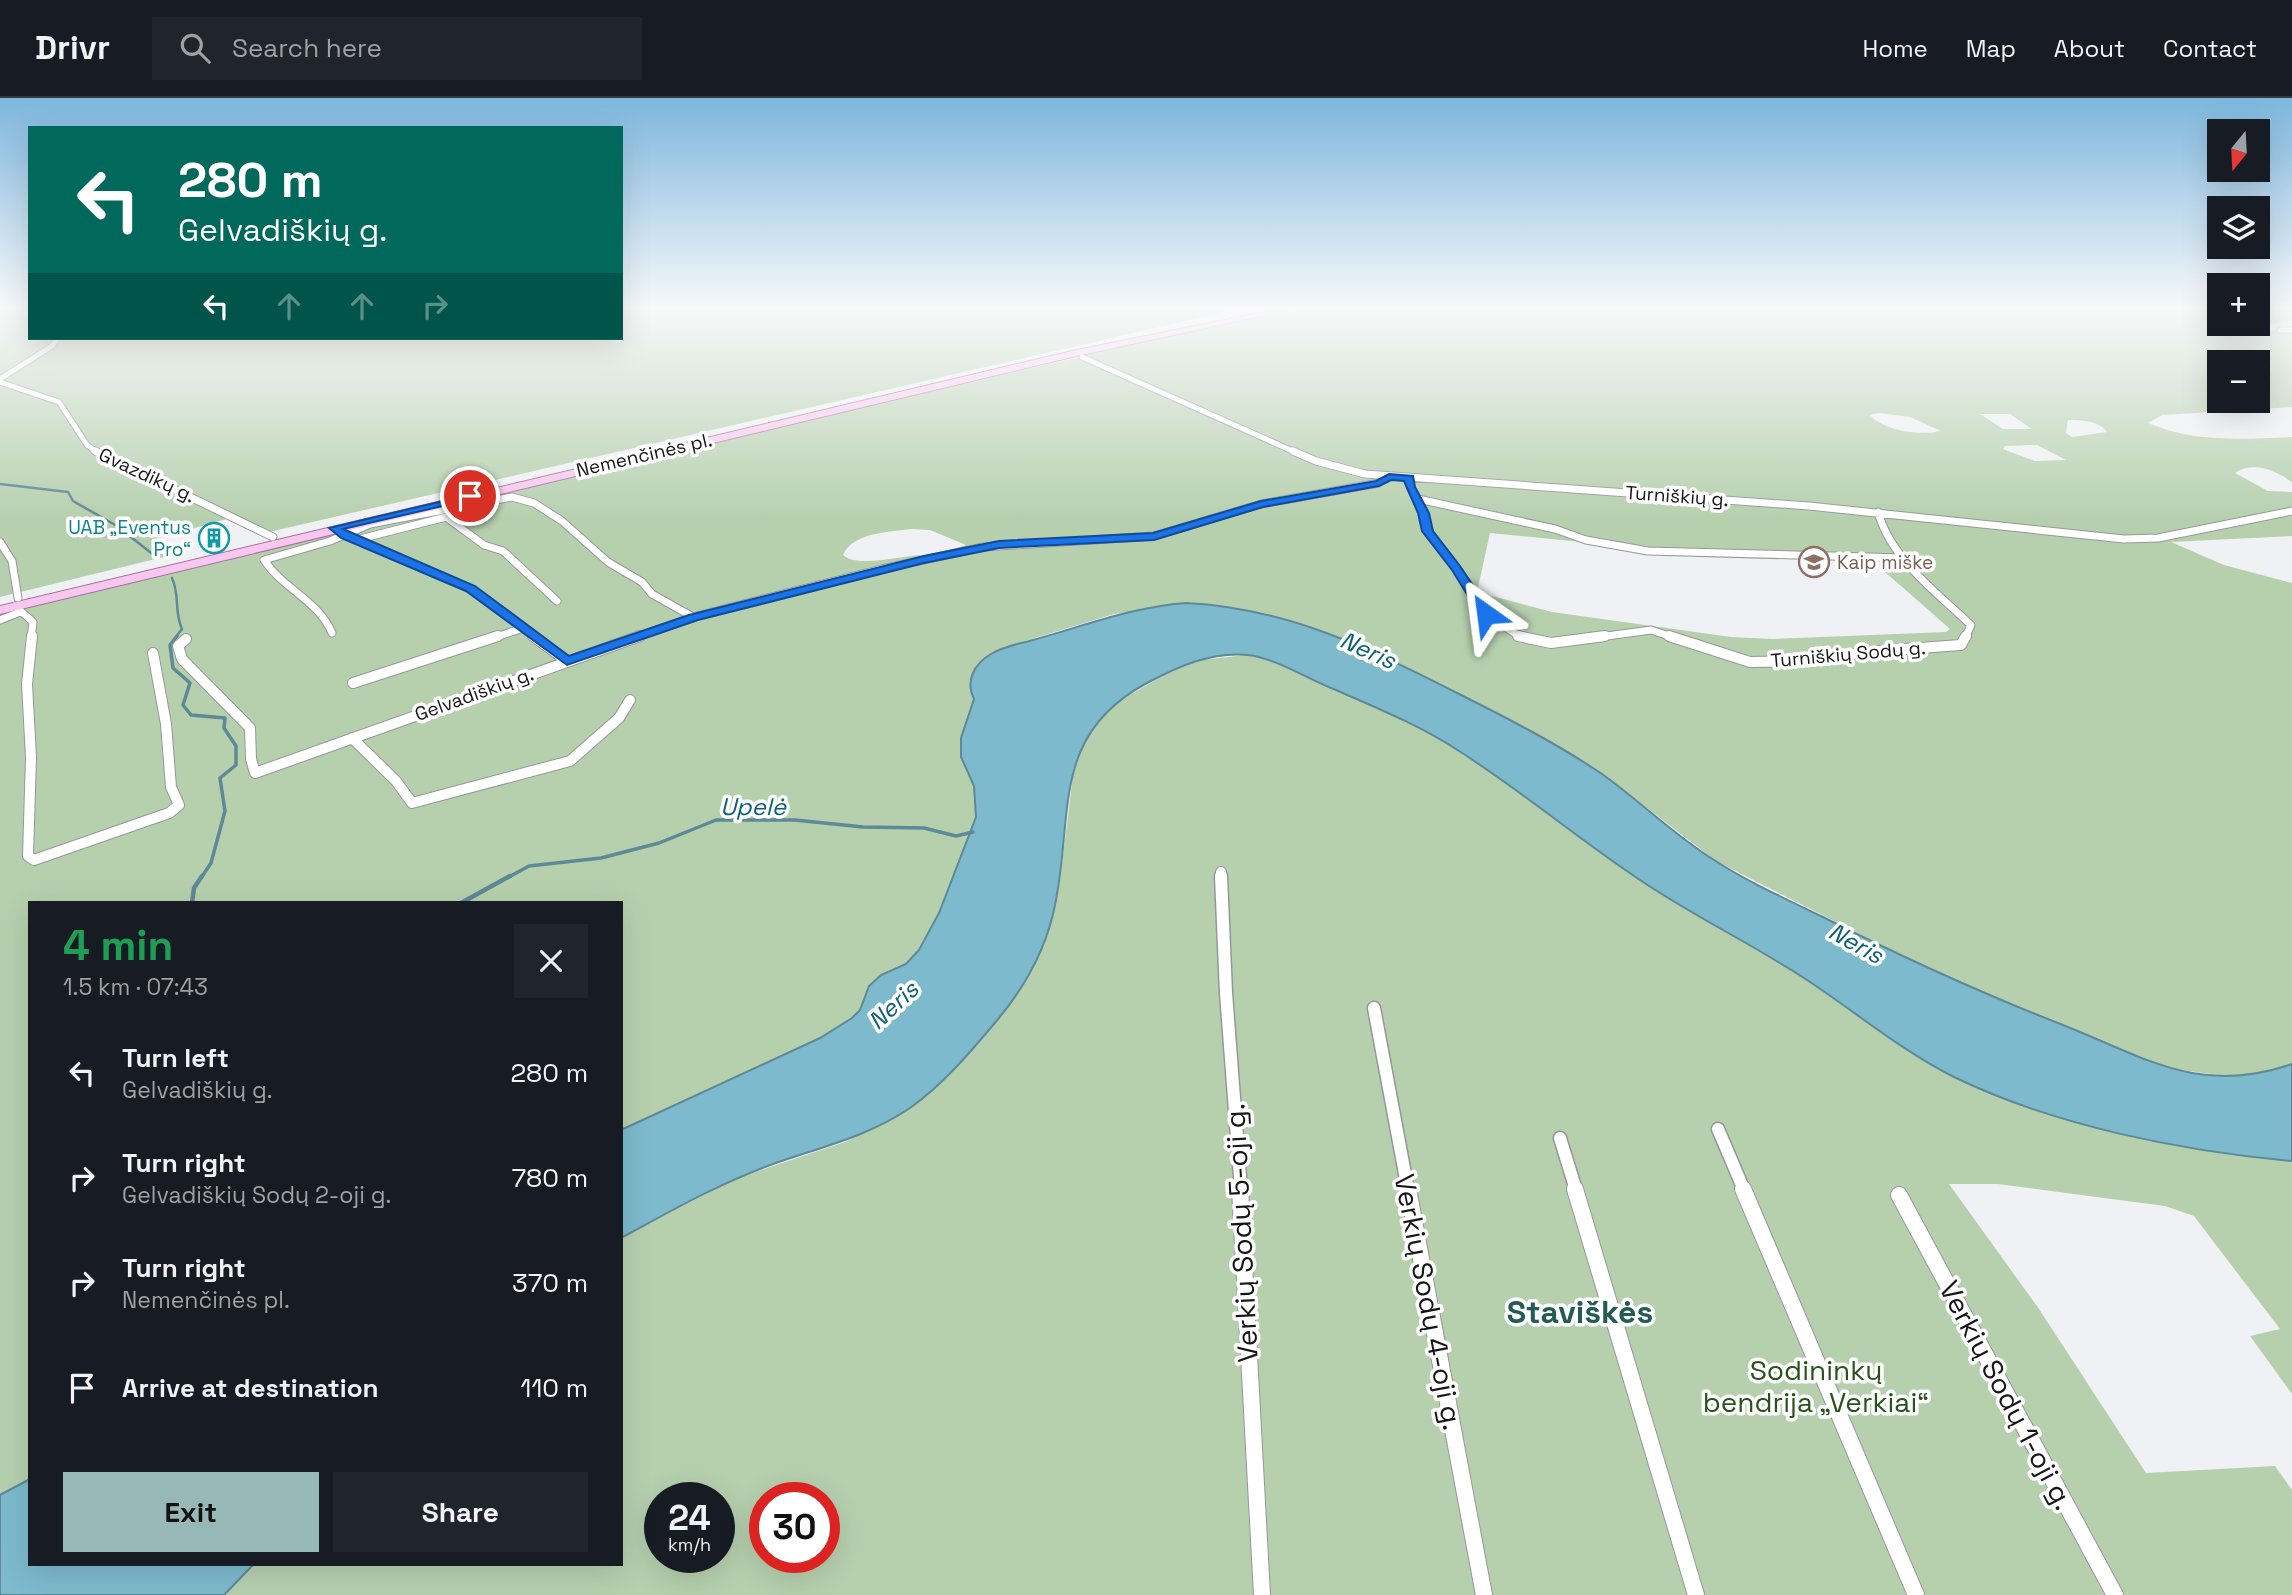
<!DOCTYPE html>
<meta charset="utf-8">
<style>
body{margin:0;font-family:"Space Grotesk",sans-serif;background:#20242c;color:#f1f3f6;height:100vh;display:flex;flex-direction:column;font-size:26px;white-space:nowrap}
*{box-sizing:border-box;margin:0}
p{font-size:23px;color:#9ea1a6}
.icon{flex:none;width:38px;height:38px;fill:none;stroke:currentColor;stroke-width:2;stroke-linecap:round;stroke-linejoin:round}
.map{position:relative;flex:1;overflow:hidden}
.side{position:absolute;left:28px;top:803px;width:595px;height:665px;display:flex;flex-direction:column;background:#171b24;border-radius:0px;box-shadow:0 7px 28px #0002}
.side>*{flex:none}
.hud{position:absolute;left:28px;top:28px;width:595px;height:214px;border-radius:0px;box-shadow:0 7px 28px #0002;background:#00695c;color:#fff;overflow:hidden}
.needle{width:46px;rotate:198deg}
.controls{position:absolute;left:2207px;top:21px;display:grid;gap:14px}
.controls a{display:grid;place-items:center;width:63px;height:63px;border-radius:0px;background:#171b24;box-shadow:0 7px 28px #0002;font-size:35px}
.speed{position:absolute;left:644px;top:1384px;display:flex;gap:14px;font-size:35px;font-weight:700;text-align:center}
.speed>*{display:grid;place-content:center;width:91px;height:91px;border-radius:50%;background:#171b24;box-shadow:0 7px 28px #0002;line-height:1}
.speed small{font-size:18px;font-weight:400}
.speed .limit{border:10px solid #d22;background:#fff;color:#111}
.pin{position:absolute;display:grid;place-items:center;width:60px;height:60px;color:#fff;margin:-30px;border:4px solid #fff;border-radius:50%;box-shadow:0 2px 7px #0007}
.me{position:absolute;width:77px;margin:-38px;rotate:329deg;stroke-linejoin:round;filter:drop-shadow(0 0 5px #0008)}
.turn{display:flex;align-items:center;gap:24px;height:147px;padding:0 35px;font-size:32px}
.turn .icon{width:91px;height:91px;stroke-width:2.5}
.turn b{display:block;font-size:49px;line-height:60px}
.lanes{display:flex;align-items:center;height:66px;padding:0 35px;background:#0003;justify-content:center;gap:35px;direction:ltr}
.lanes .off{opacity:.35}
.round{display:grid;place-items:center;flex:none;width:74px;height:74px;border-radius:0px;background:#20242c}
.head{display:flex;align-items:center;justify-content:space-between;height:119px;padding:0 35px}
h1{font-size:42px;font-weight:700;line-height:52px;color:#1e9e55}
.cta{display:flex;gap:14px;margin-top:auto;padding:14px 35px}
.cta a{flex:1;height:80px;border-radius:0px;background:#96b8b6;color:#111;font-size:28px;font-weight:700;line-height:80px;text-align:center}
.cta a+a{background:#20242c;color:#f1f3f6}
ul{padding:0;list-style:none}
li{display:flex;align-items:center;gap:21px;height:105px;padding:0 35px}
li div{flex:1}
li b{display:block;font-size:26px}
li em{font-style:normal}
header{display:flex;align-items:center;gap:42px;box-sizing:border-box;height:98px;padding:0 35px;background:#171b24;border-bottom:2px solid #363941}
header strong{font-size:33px}
nav{display:flex;gap:38px;margin-inline-start:auto;font-size:24px}
.search{width:490px;height:63px;background:#20242c;display:flex;align-items:center;gap:18px;box-sizing:border-box;padding:0 24px;border-radius:0px;color:#9ea1a6;font-size:26px}
.map>svg:first-child{display:block}
.green{fill:#b6d0ae;fill-rule:evenodd}
.water{fill:#7dbacd;stroke:#5e8996;stroke-width:2}
.lines{fill:none;stroke-linecap:round;stroke-linejoin:round}
.stream-far2{stroke:#5e8996;stroke-width:2.5}
.stream-far1{stroke:#5e8996;stroke-width:3.5}
.stream{stroke:#5e8996;stroke-width:4.5}
.minor-far4-casing{stroke:#96979a;stroke-width:7}
.minor-far3-casing{stroke:#96979a;stroke-width:9}
.minor-far2-casing{stroke:#96979a;stroke-width:12}
.minor-far1-casing{stroke:#96979a;stroke-width:15}
.minor-casing{stroke:#96979a;stroke-width:18}
.primary-casing{stroke:#a6709c;stroke-width:2}
.minor-far4{stroke:#fff;stroke-width:5}
.minor-far3{stroke:#fff;stroke-width:7}
.minor-far2{stroke:#fff;stroke-width:10}
.minor-far1{stroke:#fff;stroke-width:12}
.minor{stroke:#fff;stroke-width:16}
.primary{fill:#f8c7ef;fill-rule:evenodd}
.route{fill:#1a73e8;stroke:#114b97;stroke-width:2}
.labels{text-anchor:middle;dominant-baseline:central;stroke-width:7;stroke-linejoin:round;paint-order:stroke}
.far-street-label{font-size:19px;fill:#161617;stroke:#fff}
.far-culture-label{font-size:19px;fill:#0d838f;stroke:#fff;text-anchor:end}
.far-education-label{font-size:19px;fill:#785e54;stroke:#fff;text-anchor:start}
.water-label{font-size:24px;font-style:italic;fill:#0c6174;stroke:#fff}
.near-street-label{font-size:28px;fill:#161617;stroke:#fff}
.near-park-label{font-size:28px;fill:#28531b;stroke:#fff}
.near-quarter-label{font-size:32px;font-weight:bold;fill:#235c55;stroke:#fff}
</style>
<header>
<strong>Drivr</strong>
<div class="search"><svg class="icon" aria-label="search" viewBox="0 0 24 24"><circle cx="10" cy="10" r="6"/><path d="M15 15l6 6"/></svg>Search here</div>
<nav><a>Home</a><a>Map</a><a>About</a><a>Contact</a></nav>
</header>
<div class="map">
<svg width="2292" height="1497" viewBox="0 0 2292 1497">
<rect width="100%" height="100%" fill="#f0f1f4"/>
<path class="green" d="M0,211H30V240H621V211H1237L269,434L237,418L156,441L176,456L0,499Z
M1307,211H2219V226H2258V211H2292V223L2257,227L2272,232L2292,233V309L2162,317L2148,325C2194,345 2244,341 2292,339V384C2274,372 2254,363 2235,375L2268,393L2292,394V438L2171,444L2224,467L2292,485V966L2260,975L2227,978L2172,971L2133,959L1943,878L1716,763L1621,690L1530,632L1360,547L1264,515L1186,505L1114,516L1012,547L970,592L974,601L961,640L966,673L974,688L976,719L939,815L919,852L906,866L881,877L869,888L860,912L852,920L820,940L621,1032V805H30V1381L0,1397V516L484,397L1183,235ZM2219,264H2258V303H2219ZM1879,315L1910,319L1941,333C1921,338 1884,333 1870,317ZM1980,316H2010L2032,331H2003ZM2068,322C2081,322 2100,323 2107,334L2072,339L2066,335ZM2037,347L2066,362L2035,363L2003,351L2005,348ZM912,431L930,432L966,447L923,461L920,457C901,458 857,470 843,457C853,434 890,434 912,431ZM1490,435L1672,453L1869,460L1950,531L1946,534L1773,541L1731,539L1552,514L1477,494Z
M1247,557L1266,561C1329,588 1397,614 1455,650C1521,691 1580,743 1645,785C1692,816 1743,840 1790,871C1851,910 1908,962 1976,989C2077,1029 2184,1053 2292,1063V1296L2250,1238L2280,1231L2194,1118L2165,1108L1998,1086H1949L2039,1211L2146,1375L2275,1368L2292,1392V1497H224L253,1467L621,1466V1140L737,1080L845,1044L905,1013L928,997L1047,839L1059,789L1073,678L1085,642L1092,628L1116,605L1166,576L1200,562ZM660,1400H719V1460H660ZM765,1400H824V1460H765Z"/>
<path class="water" d="M1186,505C1288,510 1368,550 1457,595C1507,620 1556,645 1602,676C1640,703 1674,737 1714,762C1748,784 1786,801 1823,819C1902,859 1981,895 2063,927C2146,960 2200,998 2292,966V1063C2181,1053 2055,1028 1954,979C1904,954 1859,917 1813,886C1757,848 1696,820 1640,782C1578,741 1522,693 1459,653C1421,628 1377,610 1336,592C1310,582 1275,560 1248,557C1212,553 1177,569 1147,585C1050,637 1074,716 1055,807C1047,848 1026,887 999,920C973,951 944,986 910,1010C867,1039 821,1049 773,1066C720,1085 671,1113 621,1140V1032L820,940L852,920L860,912L869,888L881,877L906,866L919,852L939,815L976,719L974,688L961,659V640L974,601C965,583 974,566 991,556C1004,548 1019,546 1033,542C1084,528 1132,509 1186,505Z
M30,1381V1466L253,1467L224,1497H0V1397Z"/>
<g class="lines">
<path class="stream-far2" d="M0,386L68,394L73,403L117,428L155,458
M172,480C180,497 174,514 182,531L175,540"/>
<path class="stream-far1" d="M177,538L170,547L173,570L190,585L183,607L191,617L225,620L224,630L236,648V667L220,680L225,713L211,765L201,780
M507,780L529,768L601,760L659,745L716,722H795L863,729L924,730L956,738L973,734"/>
<path class="stream" d="M192,805L194,790L202,778
M461,805L510,778"/>
<g class="minor-far4-casing">
<path id="minor-far4" d="M2280,232H2292
M1082,259L1297,355
M0,281L52,248L58,240
M0,284L59,304L87,347L98,355"/>
</g>
<g class="minor-far3-casing">
<path id="minor-far3" d="M95,353L273,439
M1293,353L1316,363L1365,376L1809,408L2124,441L2158,440L2292,413
M1409,381L1410,389L1423,415L1427,433L1469,487L1486,516L1522,540
M1418,401L1555,431L1586,442L1648,453L1903,460
M1878,414C1891,461 1937,495 1971,527L1965,540
M343,436L470,491L536,540
M356,442L446,419L484,447L503,453L557,503
M0,444L12,463L18,500
M15,508L33,524L31,540
M0,522L20,514
M332,535C318,502 283,491 264,462L330,443L370,426L512,399L534,405L562,423L608,464L642,484L652,496L693,519
M493,540L523,530
M635,540L693,519L882,471L983,449L1154,438L1261,406L1379,385L1389,379
M1592,540L1651,532L1675,540"/>
</g>
<g class="minor-far2-casing">
<path id="minor-far2" d="M32,538L27,586L31,659L28,758L34,762L169,715L179,707L171,689L166,626L153,555
M533,538L567,563
M1518,538L1551,545L1605,538
M1669,538L1750,564L1803,563L1877,553L1961,547L1966,538
M186,541L178,548L182,561L250,630L251,661L255,675L640,538
M353,585L498,538
M352,640L396,683L412,705L570,663L619,620L630,602
M1221,774V780"/>
</g>
<g class="minor-far1-casing">
<path id="minor-far1" d="M1221,778L1226,895L1241,1092
M1374,910L1408,1092
M1718,1031L1744,1092
M1560,1040L1576,1092"/>
</g>
<g class="minor-casing">
<path id="minor" d="M1240,1091L1262,1497
M1408,1091L1484,1497
M1575,1091L1696,1497
M1743,1091L1916,1497
M1899,1097L2115,1497"/>
</g>
<g class="primary-casing">
<path id="primary" d="M1278,211H1294L1072,259L0,516V508L1072,253Z"/>
</g>
<use href="#minor-far4" class="minor-far4"/>
<use href="#minor-far3" class="minor-far3"/>
<use href="#minor-far2" class="minor-far2"/>
<use href="#minor-far1" class="minor-far1"/>
<use href="#minor" class="minor"/>
<use href="#primary" class="primary"/>
</g>
<linearGradient id="sky" x2="0" y2="1"><stop stop-color="#7db6dd"/><stop offset="0.5" stop-color="#f8f9fa"/><stop offset="1" stop-color="#f8f9fa" stop-opacity="0"/></linearGradient>
<rect width="2292" height="421" fill="url(#sky)"/>
<path class="route" d="M1389,376L1413,378L1415,389L1429,415L1433,433L1460,468L1492,516L1490,519H1481L1452,472L1422,433L1418,415L1404,383L1391,382L1379,388L1263,409L1154,442L999,450L924,465L698,522L567,567L466,493L341,440L329,430L473,396V401L343,431L475,488L569,558L689,517L924,458L999,443L1153,435L1261,403L1376,383Z"/>
<defs>
<g id="building-ring" transform="scale(1.575)"><circle r="9.5" fill="#fff" stroke="#0f9aa8" stroke-width="1.5"/><path d="M-4-6H4V6H1V3H-1V6H-4ZM-2.5-4.3h1.7v1.8h-1.7ZM.8-4.3h1.7v1.8H.8ZM-2.5-1h1.7V.8h-1.7ZM.8-1h1.7V.8H.8Z" fill="#0f9aa8"/></g>
<g id="school-ring" transform="scale(1.575)"><circle r="9.5" fill="#fff" stroke="#8d6e63" stroke-width="1.5"/><path d="M0-5L7-2L0 1L-7-2ZM-4 1L0 2.5L4 1V4Q0 6-4 4Z" fill="#8d6e63"/></g>
</defs>
<g fill-rule="evenodd">
<use href="#building-ring" x="214" y="440"/>
<use href="#school-ring" x="1814" y="464"/>
</g>
<g class="labels">
<g class="far-street-label">
<text transform="translate(644 357) rotate(-13)">Nemenčinės pl.</text>
<text transform="translate(147 377) rotate(25)">Gvazdikų g.</text>
<text transform="translate(1677 398) rotate(4)">Turniškių g.</text>
<text transform="translate(1848 556) rotate(-5)">Turniškių Sodų g.</text>
<text transform="translate(474 596) rotate(-20)">Gelvadiškių g.</text>
</g>
<g class="far-culture-label">
<text x="191" y="429">UAB „Eventus<tspan x="191" dy="22">Pro“</tspan></text>
</g>
<g class="far-education-label">
<text x="1837" y="464">Kaip miške</text>
</g>
<g class="water-label">
<text transform="translate(1368 552) rotate(24)">Neris</text>
<text x="753" y="708">Upelė</text>
<text transform="translate(1856 845) rotate(29)">Neris</text>
<text transform="translate(893 907) rotate(-43)">Neris</text>
</g>
<g class="near-street-label">
<text transform="translate(1241 1135) rotate(-93)">Verkių Sodų 5-oji g.</text>
<text transform="translate(1429 1204) rotate(79)">Verkių Sodų 4-oji g.</text>
<text transform="translate(2007 1297) rotate(62)">Verkių Sodų 1-oji g.</text>
</g>
<g class="near-park-label">
<text x="1816" y="1272">Sodininkų<tspan x="1816" dy="32">bendrija „Verkiai“</tspan></text>
</g>
<g class="near-quarter-label">
<text x="1580" y="1214">Staviškės</text>
</g>
</g>
</svg>
<div class="controls">
<a><svg class="needle" viewBox="-14 -14 28 28"><path d="M0-13l5 13h-10z" fill="#e53935"/><path d="M0 13l5-13h-10z" fill="#9ea1a6"/></svg></a>
<a><svg class="icon" aria-label="layers" viewBox="0 0 24 24"><path d="M12 4l9 5-9 5-9-5zM3 14l9 5 9-5"/></svg></a>
<a>+</a>
<a>−</a>
</div>
<div class="speed"><div>24<small>km/h</small></div><div class="limit">30</div></div>
<div class="pin" style="left:470px;top:398px;background:#d93025"><svg class="icon" aria-label="arrive" viewBox="0 0 24 24"><path d="M6 21V4h12l-3 4 3 4H6"/></svg></div>
<svg class="me" style="left:1486px;top:516px" viewBox="-20 -20 40 40"><path d="M0-17L14 15 0 8-14 15z" fill="#1a73e8" stroke="#fff" stroke-width="4"/></svg>
<div class="hud">
<div class="turn"><svg class="icon" aria-label="left" viewBox="0 0 24 24"><path d="M17 20v-9H6M10 6l-5 5 5 5"/></svg><div><b>280 m</b>Gelvadiškių g.</div></div>
<div class="lanes"><svg class="icon" aria-label="left" viewBox="0 0 24 24"><path d="M17 20v-9H6M10 6l-5 5 5 5"/></svg><svg class="icon off" aria-label="ahead" viewBox="0 0 24 24"><path d="M12 20V5M6 11l6-6 6 6"/></svg><svg class="icon off" aria-label="ahead" viewBox="0 0 24 24"><path d="M12 20V5M6 11l6-6 6 6"/></svg><svg class="icon off" aria-label="right" viewBox="0 0 24 24"><path d="M7 20v-9h11M14 6l5 5-5 5"/></svg></div>
</div>
<section class="side">
<div class="head"><div><h1>4 min</h1><p>1.5 km · 07:43</p></div><a class="round"><svg class="icon" aria-label="close" viewBox="0 0 24 24"><path d="M6 6l12 12M18 6L6 18"/></svg></a></div>
<ul>
<li><svg class="icon" aria-label="left" viewBox="0 0 24 24"><path d="M17 20v-9H6M10 6l-5 5 5 5"/></svg><div><b>Turn left</b><p>Gelvadiškių g.</p></div><em>280 m</em></li>
<li><svg class="icon" aria-label="right" viewBox="0 0 24 24"><path d="M7 20v-9h11M14 6l5 5-5 5"/></svg><div><b>Turn right</b><p>Gelvadiškių Sodų 2-oji g.</p></div><em>780 m</em></li>
<li><svg class="icon" aria-label="right" viewBox="0 0 24 24"><path d="M7 20v-9h11M14 6l5 5-5 5"/></svg><div><b>Turn right</b><p>Nemenčinės pl.</p></div><em>370 m</em></li>
<li><svg class="icon" aria-label="arrive" viewBox="0 0 24 24"><path d="M6 21V4h12l-3 4 3 4H6"/></svg><div><b>Arrive at destination</b></div><em>110 m</em></li>
</ul>
<div class="cta"><a>Exit</a><a>Share</a></div>
</section>
</div>
